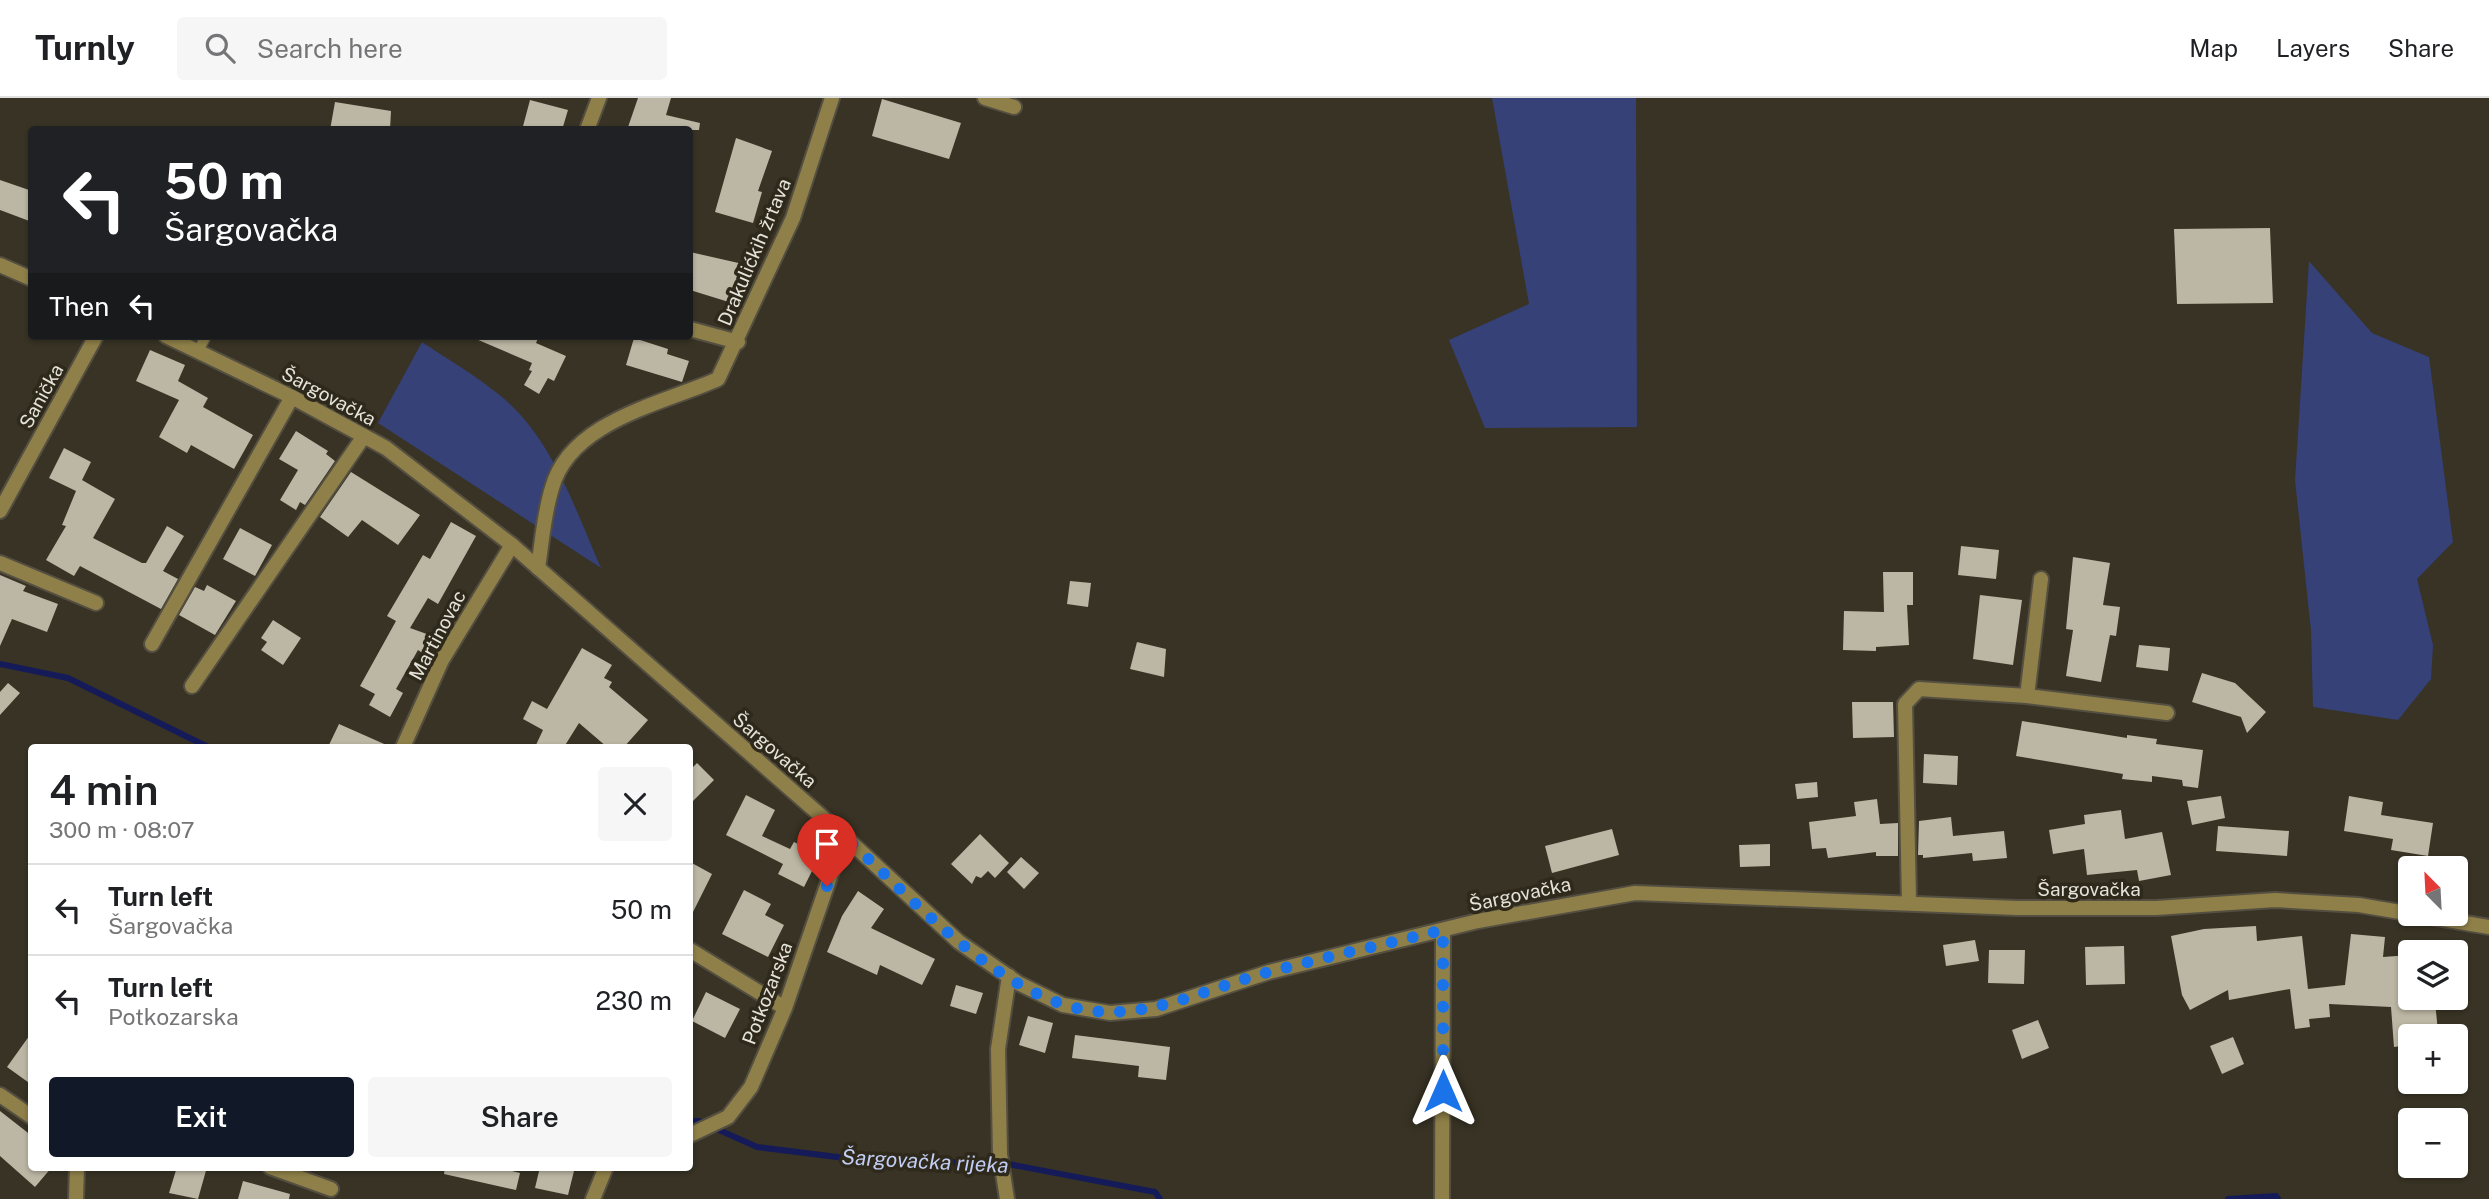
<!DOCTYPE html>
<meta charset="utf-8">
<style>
body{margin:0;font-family:"Public Sans",sans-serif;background:#f6f6f6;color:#202124;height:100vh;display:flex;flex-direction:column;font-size:26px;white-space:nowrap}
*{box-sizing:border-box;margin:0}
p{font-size:23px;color:#757577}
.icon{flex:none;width:38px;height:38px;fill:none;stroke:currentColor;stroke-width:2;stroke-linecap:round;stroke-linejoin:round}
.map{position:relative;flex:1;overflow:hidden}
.details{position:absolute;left:28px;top:646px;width:665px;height:427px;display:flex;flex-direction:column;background:#fff;border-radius:7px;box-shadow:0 2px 5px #0004}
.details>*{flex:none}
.top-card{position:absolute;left:28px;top:28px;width:665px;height:214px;border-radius:7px;box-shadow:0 2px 5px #0004;background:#202124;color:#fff;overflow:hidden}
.needle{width:46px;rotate:336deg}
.tools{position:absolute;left:2398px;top:758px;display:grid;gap:14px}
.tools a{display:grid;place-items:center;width:70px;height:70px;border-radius:7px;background:#fff;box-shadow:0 2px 5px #0004;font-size:35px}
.pin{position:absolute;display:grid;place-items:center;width:60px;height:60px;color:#fff;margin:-72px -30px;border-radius:50% 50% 50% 0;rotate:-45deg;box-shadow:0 0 7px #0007}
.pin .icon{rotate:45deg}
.me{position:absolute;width:77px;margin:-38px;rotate:0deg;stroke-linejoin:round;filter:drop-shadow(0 0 5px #0008)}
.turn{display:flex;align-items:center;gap:24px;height:147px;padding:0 21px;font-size:32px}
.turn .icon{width:91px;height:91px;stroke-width:2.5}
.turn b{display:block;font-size:49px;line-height:60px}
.then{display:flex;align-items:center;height:66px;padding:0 21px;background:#0003;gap:14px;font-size:26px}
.round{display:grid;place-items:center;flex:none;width:74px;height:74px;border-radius:7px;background:#f6f6f6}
.head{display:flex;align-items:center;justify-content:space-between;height:119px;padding:0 21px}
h1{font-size:42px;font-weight:600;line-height:52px}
.button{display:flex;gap:14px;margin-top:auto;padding:14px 21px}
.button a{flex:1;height:80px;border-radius:7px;background:#111827;color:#fff;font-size:28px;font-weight:600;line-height:80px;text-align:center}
.button a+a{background:#f6f6f6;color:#202124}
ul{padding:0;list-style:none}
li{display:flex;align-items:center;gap:21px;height:91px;padding:0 21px;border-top:2px solid #e0e0e0}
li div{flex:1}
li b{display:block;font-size:26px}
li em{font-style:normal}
header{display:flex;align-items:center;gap:42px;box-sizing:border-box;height:98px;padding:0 35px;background:#fff;border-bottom:2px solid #e0e0e0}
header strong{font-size:33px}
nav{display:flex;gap:38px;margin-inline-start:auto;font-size:24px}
.search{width:490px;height:63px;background:#f6f6f6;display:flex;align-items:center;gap:18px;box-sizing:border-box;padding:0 24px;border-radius:7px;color:#757577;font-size:26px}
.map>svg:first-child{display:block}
.green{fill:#354177}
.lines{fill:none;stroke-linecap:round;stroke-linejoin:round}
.stream{stroke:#151b58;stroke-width:6}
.building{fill:#bcb7a4}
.service-casing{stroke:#544f41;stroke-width:13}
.minor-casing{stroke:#544f41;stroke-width:18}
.tertiary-casing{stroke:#544f41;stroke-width:18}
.service{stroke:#8f8049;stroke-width:10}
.minor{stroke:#8f8049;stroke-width:14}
.tertiary{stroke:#8f8049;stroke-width:14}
.route{stroke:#1a73e8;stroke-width:12;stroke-dasharray:0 21.6}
.labels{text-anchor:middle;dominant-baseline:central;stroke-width:7;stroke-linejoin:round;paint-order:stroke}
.street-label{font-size:19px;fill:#e6e4da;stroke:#2e291a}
.water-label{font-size:21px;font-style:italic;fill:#c2cdf4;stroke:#2e291a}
</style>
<header>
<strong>Turnly</strong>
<div class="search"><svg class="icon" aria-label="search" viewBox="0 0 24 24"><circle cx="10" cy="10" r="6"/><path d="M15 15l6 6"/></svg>Search here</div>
<nav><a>Map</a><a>Layers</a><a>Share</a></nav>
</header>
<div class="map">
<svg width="2489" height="1101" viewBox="0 0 2489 1101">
<rect width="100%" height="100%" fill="#383324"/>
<path class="green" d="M1492,0H1636L1637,329L1485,330L1449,242L1529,206Z
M2309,163L2372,235L2429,259L2453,444L2417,481L2433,547L2431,581L2398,622L2313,609L2311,533L2295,382Z
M422,244C449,262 478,279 502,299C553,342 575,411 601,470L378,325Z"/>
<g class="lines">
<path class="stream" d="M0,566L68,580L208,649
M690,1023H699L757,1049L885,1065L998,1064L1155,1094L1160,1101
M2228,1101L2276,1098L2278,1101"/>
</g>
<path class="building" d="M638,0H671L666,17L700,25L699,32H627Z
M882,1L961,25L949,61L872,38Z
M530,2L568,12L562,32H522Z
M335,4L391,13L390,32H330Z
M736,40L772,53L758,93L762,94L753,125L715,114Z
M0,82L32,93V124L0,112Z
M2270,130L2273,205L2177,206L2174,131Z
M690,154L743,166L732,205L690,192Z
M469,238H539L536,245L566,258L554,283L548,280L539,296L524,287L532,273L529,272L532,265Z
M634,240L668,251L667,256L689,263L682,284L626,267Z
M150,252L185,267L178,283L208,300L203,309L253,337L234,371L191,347L187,355L159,339L179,302L136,283Z
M296,333L328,353L326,356L335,363L305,407L300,404L296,412L280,402L298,372L279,361Z
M64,350L91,364L82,382L115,401L93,440L142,465H146L167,428L184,438L163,473L178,481L161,511L80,468L74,478L46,462L66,428L62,427L76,393L49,380Z
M351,374L420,417L398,447L362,422L348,439L320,419Z
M451,424L476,438L438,506L428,500L410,530L438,540L431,561L418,552L396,591L403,595L390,619L369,607L375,596L360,588L396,523L387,518L423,457L430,461Z
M240,430L272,447L255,478L223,461Z
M1961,448L1999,452L1996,481L1958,477Z
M2073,459L2110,465L2103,507L2120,509L2116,538L2110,537L2101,584L2066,578L2073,532L2066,531Z
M1883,474H1913V507H1907L1909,547L1876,549V553L1843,552L1844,513L1884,514Z
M0,477L26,488L23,493L58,506L47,534L12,521L0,548Z
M1070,483L1091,485L1088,509L1067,506Z
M207,487L236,503L215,537L179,517L195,489L204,493Z
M1980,497L2022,502L2013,567L1973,561Z
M273,522L301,540L283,567L261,552L267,544L261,540Z
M1137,544L1166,551L1164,579L1130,571Z
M2139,547L2170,550L2168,573L2136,569Z
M582,550L612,567L604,580L612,584L609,589L648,622L624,649H607L579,625L564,649H535L543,632L523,621L532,603L547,611Z
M2202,575L2235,585L2266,614L2247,635L2241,619L2192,604Z
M8,585L20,595L0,617V594Z
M1852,604H1893L1894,639L1853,640Z
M2022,623L2127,640V637L2157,641L2156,646L2203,652L2198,690L2183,688L2182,682L2152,678V684L2122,681L2123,676L2016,658Z
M339,626L391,649H328Z
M1924,656L1958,658L1957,687L1923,685Z
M697,665L714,682L690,706V672Z
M1817,684L1818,699L1797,701L1795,686Z
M746,697L775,712L762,738L790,751L794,744L820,757L804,789L778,776L783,766L726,737Z
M2221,698L2225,720L2192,727L2187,703Z
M2349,698L2383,704L2381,717L2433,725L2428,758L2391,752L2393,741L2344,733Z
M1877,701L1880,726L1898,725V758H1876V754L1828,760L1826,750L1812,751L1809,724L1856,718L1854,704Z
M2121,712L2125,741L2162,734L2171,777L2139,783L2137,772L2087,777L2084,751L2053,756L2049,732L2085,726L2084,717Z
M1951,719L1953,738L2004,733L2007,760L1973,763L1972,755L1923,760V757H1918L1919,723Z
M2218,728L2289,733L2287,758L2216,753Z
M1612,731L1619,757L1552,775L1545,748Z
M980,736L1009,765L995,780L988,773L981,780L976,778L972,786L951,766Z
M1770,746V768L1740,769L1739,747Z
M1021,759L1039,775L1024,791L1007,774Z
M690,764L712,776L690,820Z
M744,792L771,806L765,817L784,827L768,859L722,836Z
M858,793L884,811L871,830L935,861L922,887L880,867L877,877L827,854L842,818Z
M2256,828L2257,843L2302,838L2308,891L2345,887L2351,836L2385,839L2383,859L2410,857V905L2435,903L2438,934L2416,936L2410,938V947L2394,949L2391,909L2329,906L2330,919L2309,921L2310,929L2295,931L2290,891L2229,902L2228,892L2190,912L2182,897L2171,838L2204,831Z
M1975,842L1979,863L1946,868L1943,847Z
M2124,848L2125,886L2086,887L2085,849Z
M1989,852H2025L2024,886L1988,885Z
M956,887L983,895L976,916L950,908Z
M706,894L740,911L725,940L692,923Z
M1028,918L1053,925L1045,955L1019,947Z
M2038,922L2049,950L2022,961L2012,932Z
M32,934V987L7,969Z
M1075,937L1170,949L1166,982L1138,979L1139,968L1072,960Z
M2233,939L2244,966L2222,976L2210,948Z
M0,1013L32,1038V1069H52L35,1089L0,1058Z
M177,1069H207L198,1101L169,1095Z
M445,1069H495L520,1075L516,1092L444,1076Z
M540,1069H575L568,1097L535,1090Z
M243,1083L290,1096L289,1101H238Z"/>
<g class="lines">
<g class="service-casing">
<path id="service" d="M199,251L206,238"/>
</g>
<g class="minor-casing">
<path id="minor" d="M985,0L1014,9
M587,32L599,0
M690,231L738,244
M0,413L96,238
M0,465L96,505
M538,470C542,444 544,415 552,390C570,323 662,306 718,281L793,120L832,0
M152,546L292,299
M192,588L364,338
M2027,598L2041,481
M403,649L442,562L512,447
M1909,803L1905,606L1919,591L2027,598L2167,615
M690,852L785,910
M0,997L32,1019
M690,1037L728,1019L751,989L785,910L844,738
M270,1069L331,1091
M76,1101L77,1069
M593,1101L606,1069
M1007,1101L1000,1056L998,951L1009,878
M1442,1101L1443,832"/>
</g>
<g class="tertiary-casing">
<path id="tertiary" d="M0,167L32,181
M166,238L292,299L386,350L512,447L844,738L959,844L1018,885L1063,907L1110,915L1156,911L1269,874L1478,823L1635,795L2017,810H2156L2275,802L2359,807L2489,829"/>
</g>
<use href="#service" class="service"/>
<use href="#minor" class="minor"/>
<use href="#tertiary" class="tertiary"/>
</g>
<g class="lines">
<path class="route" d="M827,788L844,738C906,795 982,879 1062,906C1136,931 1203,890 1273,873C1329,858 1387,846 1443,832V993"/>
</g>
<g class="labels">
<g class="street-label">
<text transform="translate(754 154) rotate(-67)">Drakulićkih žrtava</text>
<text transform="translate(41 298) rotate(-61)">Sanička</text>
<text transform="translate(329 298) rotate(28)">Šargovačka</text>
<text transform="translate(437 537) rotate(-62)">Martinovac</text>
<text transform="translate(775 652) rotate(41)">Šargovačka</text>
<text x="2089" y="791">Šargovačka</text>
<text transform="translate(1520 796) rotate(-12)">Šargovačka</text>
<text transform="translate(767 895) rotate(-69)">Potkozarska</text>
</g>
<g class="water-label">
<text transform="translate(925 1063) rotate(3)">Šargovačka rijeka</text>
</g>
</g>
</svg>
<div class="tools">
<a><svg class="needle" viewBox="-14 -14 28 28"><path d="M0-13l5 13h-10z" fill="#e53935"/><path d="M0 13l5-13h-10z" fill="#757577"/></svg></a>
<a><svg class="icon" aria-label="layers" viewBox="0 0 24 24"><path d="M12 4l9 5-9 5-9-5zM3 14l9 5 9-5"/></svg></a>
<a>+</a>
<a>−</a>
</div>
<div class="pin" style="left:827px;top:788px;background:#d93025"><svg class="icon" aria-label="arrive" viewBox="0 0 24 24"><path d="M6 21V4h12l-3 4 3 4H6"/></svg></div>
<svg class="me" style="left:1443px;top:993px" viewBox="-20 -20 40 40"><path d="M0-17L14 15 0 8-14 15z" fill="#1a73e8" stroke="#fff" stroke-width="4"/></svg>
<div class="top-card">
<div class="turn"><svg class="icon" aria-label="left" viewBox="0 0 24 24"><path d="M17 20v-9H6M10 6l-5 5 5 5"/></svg><div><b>50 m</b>Šargovačka</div></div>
<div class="then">Then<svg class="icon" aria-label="left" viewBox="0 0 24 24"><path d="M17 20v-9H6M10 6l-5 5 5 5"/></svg></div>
</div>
<section class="details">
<div class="head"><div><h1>4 min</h1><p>300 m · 08:07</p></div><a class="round"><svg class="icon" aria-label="close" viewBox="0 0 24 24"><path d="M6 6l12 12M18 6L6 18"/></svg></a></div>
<ul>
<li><svg class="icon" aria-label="left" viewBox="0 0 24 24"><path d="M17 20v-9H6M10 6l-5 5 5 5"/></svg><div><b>Turn left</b><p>Šargovačka</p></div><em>50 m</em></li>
<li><svg class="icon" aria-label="left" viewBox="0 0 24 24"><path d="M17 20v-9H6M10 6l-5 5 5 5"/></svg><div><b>Turn left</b><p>Potkozarska</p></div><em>230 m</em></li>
</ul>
<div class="button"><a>Exit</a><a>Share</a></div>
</section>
</div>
